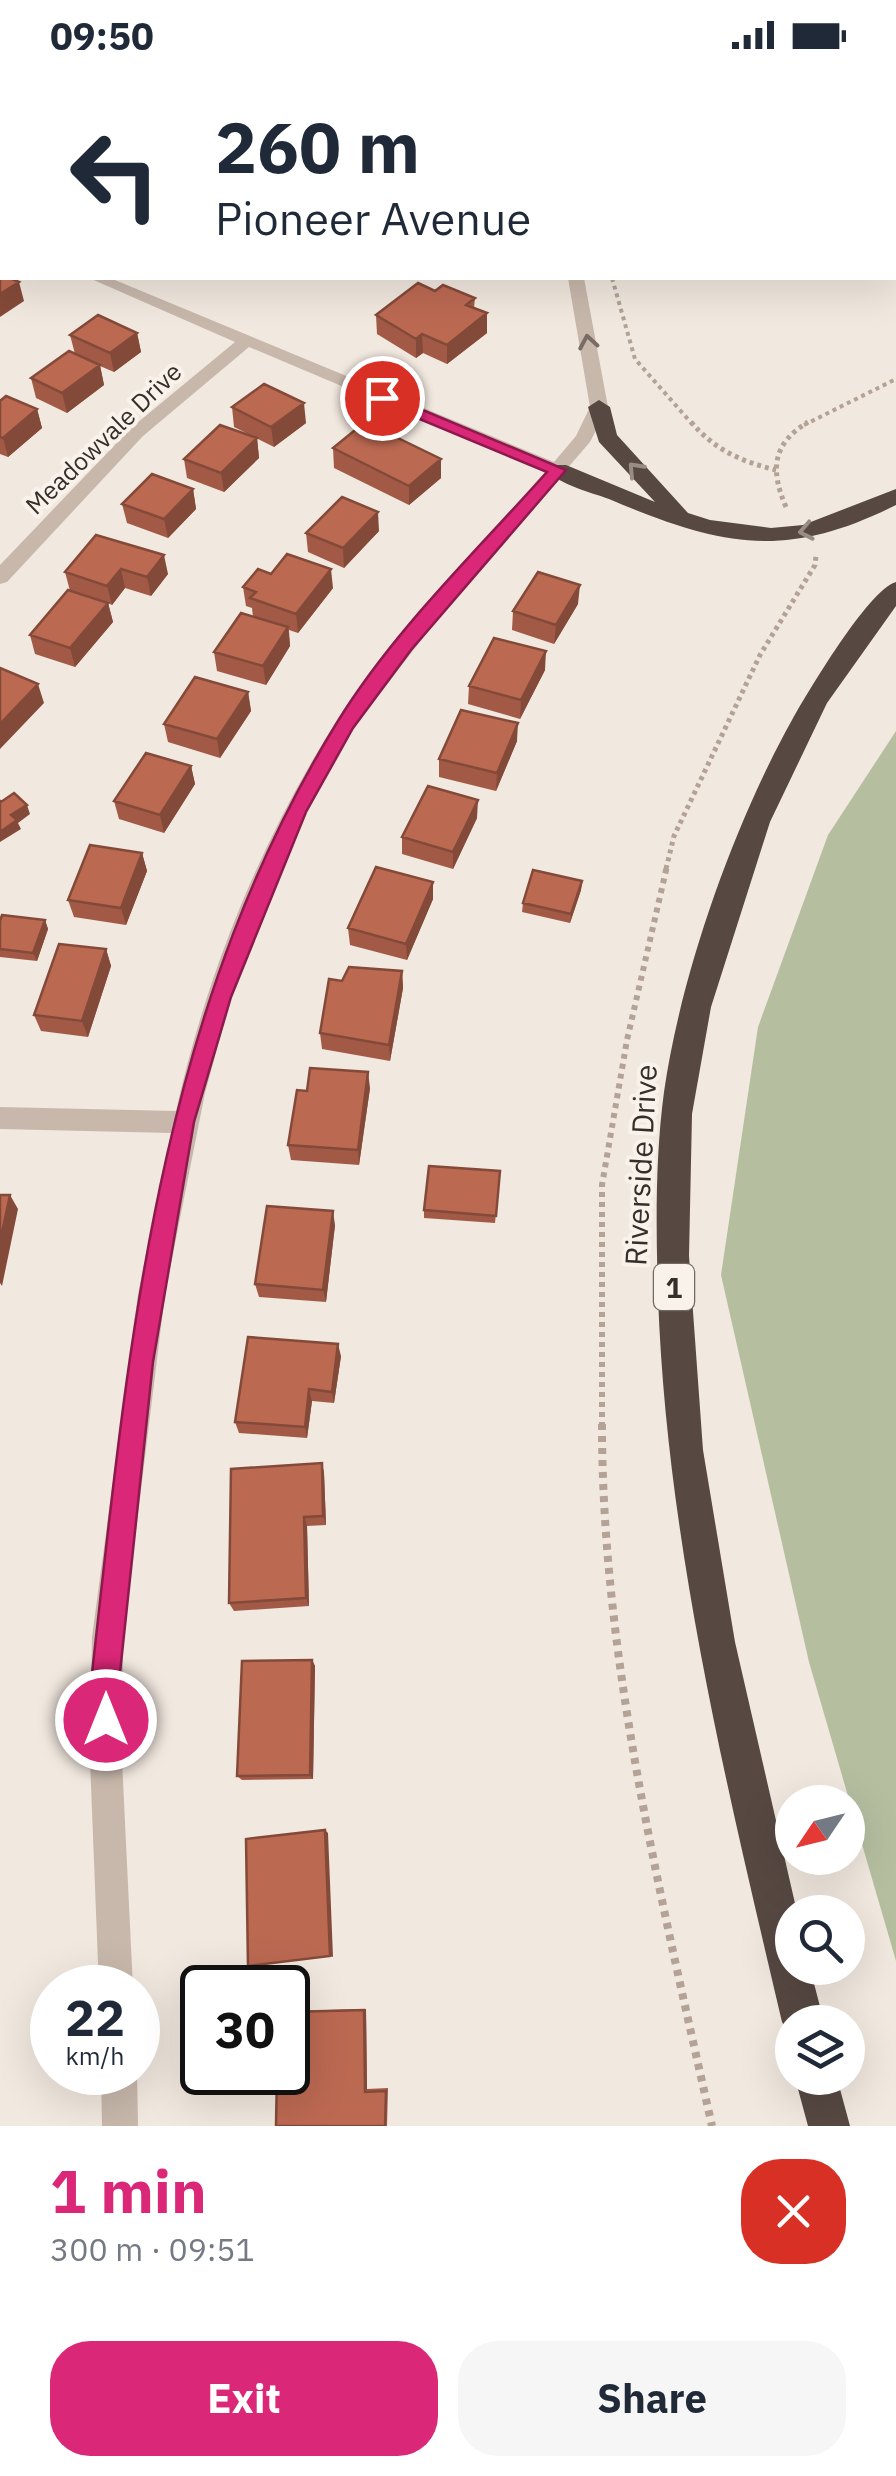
<!DOCTYPE html>
<meta charset="utf-8">
<style>
body{margin:0;font-family:"IBM Plex Sans",sans-serif;background:#f6f6f7;color:#1f2937;height:100vh;display:flex;flex-direction:column;font-size:38px;white-space:nowrap}
*{box-sizing:border-box;margin:0}
p{font-size:32px;color:#747a83}
.icon{flex:none;width:55px;height:55px;fill:none;stroke:currentColor;stroke-width:2;stroke-linecap:round;stroke-linejoin:round}
.map{position:relative;height:2056px;overflow:hidden}
.details{display:flex;flex-direction:column;background:#fff;flex:1}
.details>*{flex:none}
.guide{position:absolute;left:0px;top:0px;width:898px;height:210px;box-shadow:0 10px 40px #0002;background:#fff;color:#1f2937;overflow:hidden}
.needle{width:65px;rotate:235deg}
.fabs{position:absolute;left:775px;top:1715px;display:grid;gap:20px}
.fabs a{display:grid;place-items:center;width:90px;height:90px;border-radius:50%;background:#fff;box-shadow:0 10px 40px #0002;font-size:50px}
.speed{position:absolute;left:30px;top:1895px;display:flex;gap:20px;font-size:50px;font-weight:700;text-align:center}
.speed>*{display:grid;place-content:center;width:130px;height:130px;border-radius:50%;background:#fff;box-shadow:0 10px 40px #0002;line-height:1}
.speed small{font-size:25px;font-weight:400}
.speed .limit{border:5px solid #111;border-radius:15px;background:#fff;color:#111}
.pin{position:absolute;display:grid;place-items:center;width:85px;height:85px;color:#fff;margin:-42px;border:5px solid #fff;border-radius:50%;box-shadow:0 2px 10px #0007}
.me{position:absolute;width:110px;margin:-55px;rotate:0deg;stroke-linejoin:round;filter:drop-shadow(0 0 8px #0008)}
.turn{display:flex;align-items:center;gap:35px;height:210px;padding:0 50px;font-size:45px}
.turn .icon{width:130px;height:130px;stroke-width:2.5}
.turn b{display:block;font-size:70px;line-height:85px}
.round{display:grid;place-items:center;flex:none;width:105px;height:105px;border-radius:40px;background:#f6f6f7}
.overview{display:flex;align-items:center;justify-content:space-between;height:170px;padding:0 50px}
h1{font-size:60px;font-weight:700;line-height:75px;color:#db2777}
.action{display:flex;gap:20px;margin-top:auto;padding:20px 50px}
.action a{flex:1;height:115px;border-radius:40px;background:#db2777;color:#fff;font-size:40px;font-weight:700;line-height:115px;text-align:center}
.action a+a{background:#f6f6f7;color:#1f2937}
.status{display:flex;justify-content:space-between;align-items:center;height:70px;padding:0 50px;background:#fff;direction:ltr}
.status svg{height:28px;fill:currentColor}
.map>svg:first-child{display:block}
.green{fill:#b5bfa0}
.lines{fill:none;stroke-linecap:round;stroke-linejoin:round}
.path-far3{stroke:#b4a296;stroke-width:4;stroke-dasharray:4 4;stroke-linecap:butt}
.path-far2{stroke:#b4a296;stroke-width:5;stroke-dasharray:4 4;stroke-linecap:butt}
.path-far1{stroke:#b4a296;stroke-width:6;stroke-dasharray:5 5;stroke-linecap:butt}
.path{stroke:#b4a296;stroke-width:8;stroke-dasharray:6 6;stroke-linecap:butt}
.minor{fill:#c8b8ac;fill-rule:evenodd}
.highway{fill:#574842;fill-rule:evenodd}
.wall{fill:#a25a47}
.shaded-wall{fill:#844a39}
.building{fill:#bc6952;stroke:#844a39;stroke-width:2.5}
.oneway{stroke:#786c64}
.oneway2{stroke:#988c86}
.route{fill:#db2777;stroke:#8e194d;stroke-width:2.5}
.labels{text-anchor:middle;dominant-baseline:central;stroke-width:8;stroke-linejoin:round;paint-order:stroke}
.far-street-label{font-size:25px;fill:#372e2a;stroke:#f9f2eb}
.shield{fill:#f9f2eb;stroke:#716964;stroke-width:2.5}
.shield-label{font-size:28px;font-weight:bold;fill:#372e2a}
.street-label{font-size:30px;fill:#372e2a;stroke:#f9f2eb}
</style>
<div class="status"><b>09:50</b><svg viewBox="0 0 49 12"><path d="M0 12V9h3v3zM5 12V6h3v6zM10 12V3h3v9zM15 12V0h3v12zM26 1h20v11H26zM47 4h2v5h-2z"/></svg></div>
<div class="map">
<svg width="896" height="2056" viewBox="0 0 896 2056">
<rect width="100%" height="100%" fill="#f1e8df"/>
<path class="green" d="M896,661V1891L809,1592L721,1205L758,957L828,765Z"/>
<g class="lines">
<path class="path-far3" d="M612,208L635,289L693,355
M804,355L896,309"/>
<path class="path-far2" d="M691,352C715,380 740,391 776,400
M786,437C770,400 772,374 808,352
M666,799L674,766L760,585L815,495L816,486"/>
<path class="path-far1" d="M602,1357V1115L627,970L667,796"/>
<path class="path" d="M602,1354C602,1590 661,1827 712,2056"/>
<path class="minor" d="M124,0H138V2H124Z
M533,0H547V2H533Z
M2,140V151L0,152V141Z
M0,162L2,163V173L0,172Z
M89,208H110L554,392L576,366L590,337L568,208H584L608,337L590,372L439,547L354,657L307,739L266,829L232,924L205,1023L165,1224L123,1567L122,1690L133,1918H99L90,1690L92,1567L138,1224L171,1063L0,1059V1037L176,1041C207,902 262,767 339,647C397,558 475,481 545,402L249,277L143,366L7,512L0,514V495L131,358L235,272Z
M101,2002H137L138,2056H102Z"/>
<path class="highway" d="M599,330L610,337L617,365L688,443L710,450L771,458L803,455L896,419V435C784,491 720,476 609,429C590,422 560,415 547,400L550,395H566L655,432L599,372L588,337Z
M896,512V536L827,633L770,752L711,937L692,1044L689,1186L703,1380L735,1572L797,1842H792V1898H810L824,1952H792V1968L782,1952C726,1713 667,1473 658,1227C656,1159 655,1089 664,1022C681,903 734,754 792,650C808,622 868,520 896,512Z
M795,2008H837L850,2056H808Z"/>
</g>
<path class="wall" d="M435,221L475,228L474,238L487,243V263L447,294L423,283L416,288L377,264L376,245Z
M137,263L141,282L114,302L100,296L104,315L67,343L36,328L31,308L75,284L70,265Z
M0,331L37,339L42,358L8,387L0,384Z
M232,337L306,353L274,377L234,357Z
M257,368L259,388L224,422L187,408L184,389Z
M333,378L441,389V408L409,435L334,398Z
M193,419L196,439L168,468L127,453L122,434Z
M379,461L344,498L308,482L306,463Z
M96,465L168,504L151,526L125,518L112,535L108,533L113,552L75,597L35,584L30,565L70,521L65,502Z
M271,504L333,518L298,563L289,560L290,576L266,615L217,601L214,582L253,547L252,538L246,536L243,517Z
M578,534L554,574L512,560L513,541Z
M545,600L520,649L468,634L469,616Z
M248,622L251,641L220,688L168,672L164,654Z
M517,671L496,721L439,707V689Z
M191,696L195,714L164,763L119,749L114,731Z
M477,748L453,799L402,784V767Z
M142,783L147,801L126,855L74,847L68,830Z
M582,811L581,820L570,853L522,842L523,833Z
M433,829L407,890L350,875L348,858Z
M45,850L48,859L37,891L0,887V851Z
M106,879L111,896L88,967L41,961L34,945Z
M402,901L403,918L390,991L322,979L320,963L342,911Z
M370,1018L359,1095L291,1090L288,1075L307,1021Z
M500,1101L495,1153L424,1148V1140Z
M335,1155L326,1232L259,1227L255,1214Z
M341,1286L334,1333L312,1331L307,1368L239,1363L235,1352Z
M322,1393L324,1403L326,1455L307,1456L309,1536L234,1541L229,1533Z
M312,1590L315,1596L313,1709L242,1710L237,1706Z
M366,1939L367,2019L388,2018L387,2056H276L288,2002V1941Z"/>
<path class="shaded-wall" d="M19,212L24,231L0,247V224Z
M487,243V263L447,294V275Z
M137,263L141,282L114,302L110,283Z
M422,264L423,283L416,288V269Z
M100,295L104,315L67,343L62,323Z
M304,333L306,353L274,377L271,357Z
M37,339L42,358L8,387L3,368Z
M257,368L259,388L224,422L221,403Z
M441,389V408L409,435V416Z
M193,419L196,439L168,468L164,449Z
M378,442L379,461L344,498L343,478Z
M164,485L168,504L151,526L147,507Z
M121,499L125,518L112,535L107,516Z
M331,499L333,518L298,563L296,544Z
M580,515L578,534L554,574L556,555Z
M108,533L113,552L75,597L70,578Z
M288,557L290,576L266,615L263,596Z
M546,581L545,600L520,649L521,630Z
M38,614L44,633L0,679V654Z
M248,622L251,641L220,688L217,669Z
M518,653L517,671L496,721L497,703Z
M191,696L195,714L164,763L160,745Z
M478,730L477,748L453,799V782Z
M27,735L30,744L18,753L21,759L0,772V762L11,745Z
M142,783L147,801L126,855L121,838Z
M582,811L581,820L570,853L571,844Z
M433,812V829L407,890L406,874Z
M45,850L48,859L37,891L33,883Z
M106,879L111,896L88,967L82,951Z
M402,901L403,918L390,991L389,975Z
M368,1002L370,1018L359,1095L358,1080Z
M10,1125L18,1139L2,1216L0,1213V1172Z
M333,1141L335,1155L326,1232L323,1220Z
M338,1274L341,1286L334,1333L332,1322Z
M309,1319L312,1331L307,1368L305,1357Z
M322,1393L324,1403L326,1455L323,1446Z
M304,1447L307,1456L309,1536L306,1528Z
M312,1590L315,1596L313,1709L310,1705Z
M325,1760L328,1763L333,1887L330,1886Z
M366,1939L367,2019L365,2022L364,1940Z"/>
<path class="building" d="M410,0H497V2H410Z
M0,203L2,204V208H10L19,212L0,224Z
M418,213L435,221L443,215L475,228L466,235L487,243L447,275L422,264L416,269L376,245Z
M98,245L137,263L110,283L70,265Z
M69,281L100,295L62,323L31,308Z
M264,314L304,333L271,357L232,337Z
M6,326L37,339L3,368L0,367V331Z
M365,352L441,389L409,416L333,378Z
M220,355L257,368L221,403L184,389Z
M152,404L193,419L164,449L122,434Z
M342,427L378,442L343,478L306,463Z
M96,465L164,485L147,507L121,499L107,516L65,502Z
M287,484L331,499L296,544L250,528L256,522L243,517L258,499L271,504Z
M538,502L580,515L556,555L513,541Z
M68,520L108,533L70,578L30,565Z
M241,543L288,557L263,596L214,582Z
M494,568L546,581L521,630L469,616Z
M0,598L38,614L0,654Z
M195,607L248,622L217,669L164,654Z
M461,640L518,653L497,703L439,689Z
M146,683L191,696L160,745L114,731Z
M428,716L478,730L453,782L402,767Z
M14,723L27,735L11,745L17,750L0,762V731L1,732Z
M90,775L142,783L121,838L68,830Z
M376,797L433,812L406,874L348,858Z
M533,800L582,811L571,844L523,833Z
M2,845L45,850L33,883L0,879V851Z
M59,874L106,879L82,951L34,945Z
M349,897L402,901L389,975L320,963L329,909L342,911Z
M310,998L368,1002L358,1080L288,1075L297,1020L307,1021Z
M429,1096L500,1101L496,1146L424,1140Z
M0,1125H10L0,1172Z
M267,1136L333,1141L323,1220L255,1214Z
M248,1267L338,1274L332,1322L309,1319L305,1357L235,1352Z
M322,1393L323,1446L304,1447L306,1528L229,1533L231,1399Z
M312,1590L310,1705L237,1706L242,1591Z
M325,1760L330,1886L248,1896L246,1769Z
M364,1940L365,2022L386,2021L385,2056H276L277,2002H288V1942Z"/>
<defs><path id="oneway-chevron" d="M-2-3.5L2.5 0L-2 3.5" fill="none" stroke-width="1.6" stroke-linecap="round" stroke-linejoin="round" transform="scale(2.5)"/></defs>
<use class="oneway" href="#oneway-chevron" transform="translate(588 272) rotate(-100)"/>
<g class="oneway2">
<use href="#oneway-chevron" transform="translate(635 399) rotate(-133)"/>
<use href="#oneway-chevron" transform="translate(806 461) rotate(169)"/>
</g>
<path class="route" d="M376,325H387L566,400L411,580L353,658L306,742L231,927L194,1052L153,1292L119,1612L121,1650L116,1660L106,1664L96,1660L91,1612C129,1276 155,947 338,651C394,560 476,482 547,402L376,331Z"/>
<g class="labels">
<g class="far-street-label">
<text transform="translate(103 368) rotate(-44)">Meadowvale Drive</text>
</g>
<rect class="shield" x="654" y="1194" width="40" height="46" rx="8"/>
<g class="shield-label">
<text x="674" y="1217">1</text>
</g>
<g class="street-label">
<text transform="translate(640 1095) rotate(-87)">Riverside Drive</text>
</g>
</g>
</svg>
<div class="fabs">
<a><svg class="needle" viewBox="-14 -14 28 28"><path d="M0-13l5 13h-10z" fill="#e53935"/><path d="M0 13l5-13h-10z" fill="#747a83"/></svg></a>
<a><svg class="icon" aria-label="search" viewBox="0 0 24 24"><circle cx="10" cy="10" r="6"/><path d="M15 15l6 6"/></svg></a>
<a><svg class="icon" aria-label="layers" viewBox="0 0 24 24"><path d="M12 4l9 5-9 5-9-5zM3 14l9 5 9-5"/></svg></a>
</div>
<div class="speed"><div>22<small>km/h</small></div><div class="limit">30</div></div>
<div class="pin" style="left:382px;top:328px;background:#d93025"><svg class="icon" aria-label="arrive" viewBox="0 0 24 24"><path d="M6 21V4h12l-3 4 3 4H6"/></svg></div>
<svg class="me" style="left:106px;top:1650px" viewBox="-20 -20 40 40"><circle r="17" fill="#db2777" stroke="#fff" stroke-width="3"/><path d="M0-11L8 9 0 5-8 9z" fill="#fff"/></svg>
<div class="guide">
<div class="turn"><svg class="icon" aria-label="left" viewBox="0 0 24 24"><path d="M17 20v-9H6M10 6l-5 5 5 5"/></svg><div><b>260 m</b>Pioneer Avenue</div></div>
</div>
</div>
<section class="details">
<div class="overview"><div><h1>1 min</h1><p>300 m · 09:51</p></div><a class="round" style="background:#d93025;color:#fff"><svg class="icon" aria-label="close" viewBox="0 0 24 24"><path d="M6 6l12 12M18 6L6 18"/></svg></a></div>
<div class="action"><a>Exit</a><a>Share</a></div>
</section>
